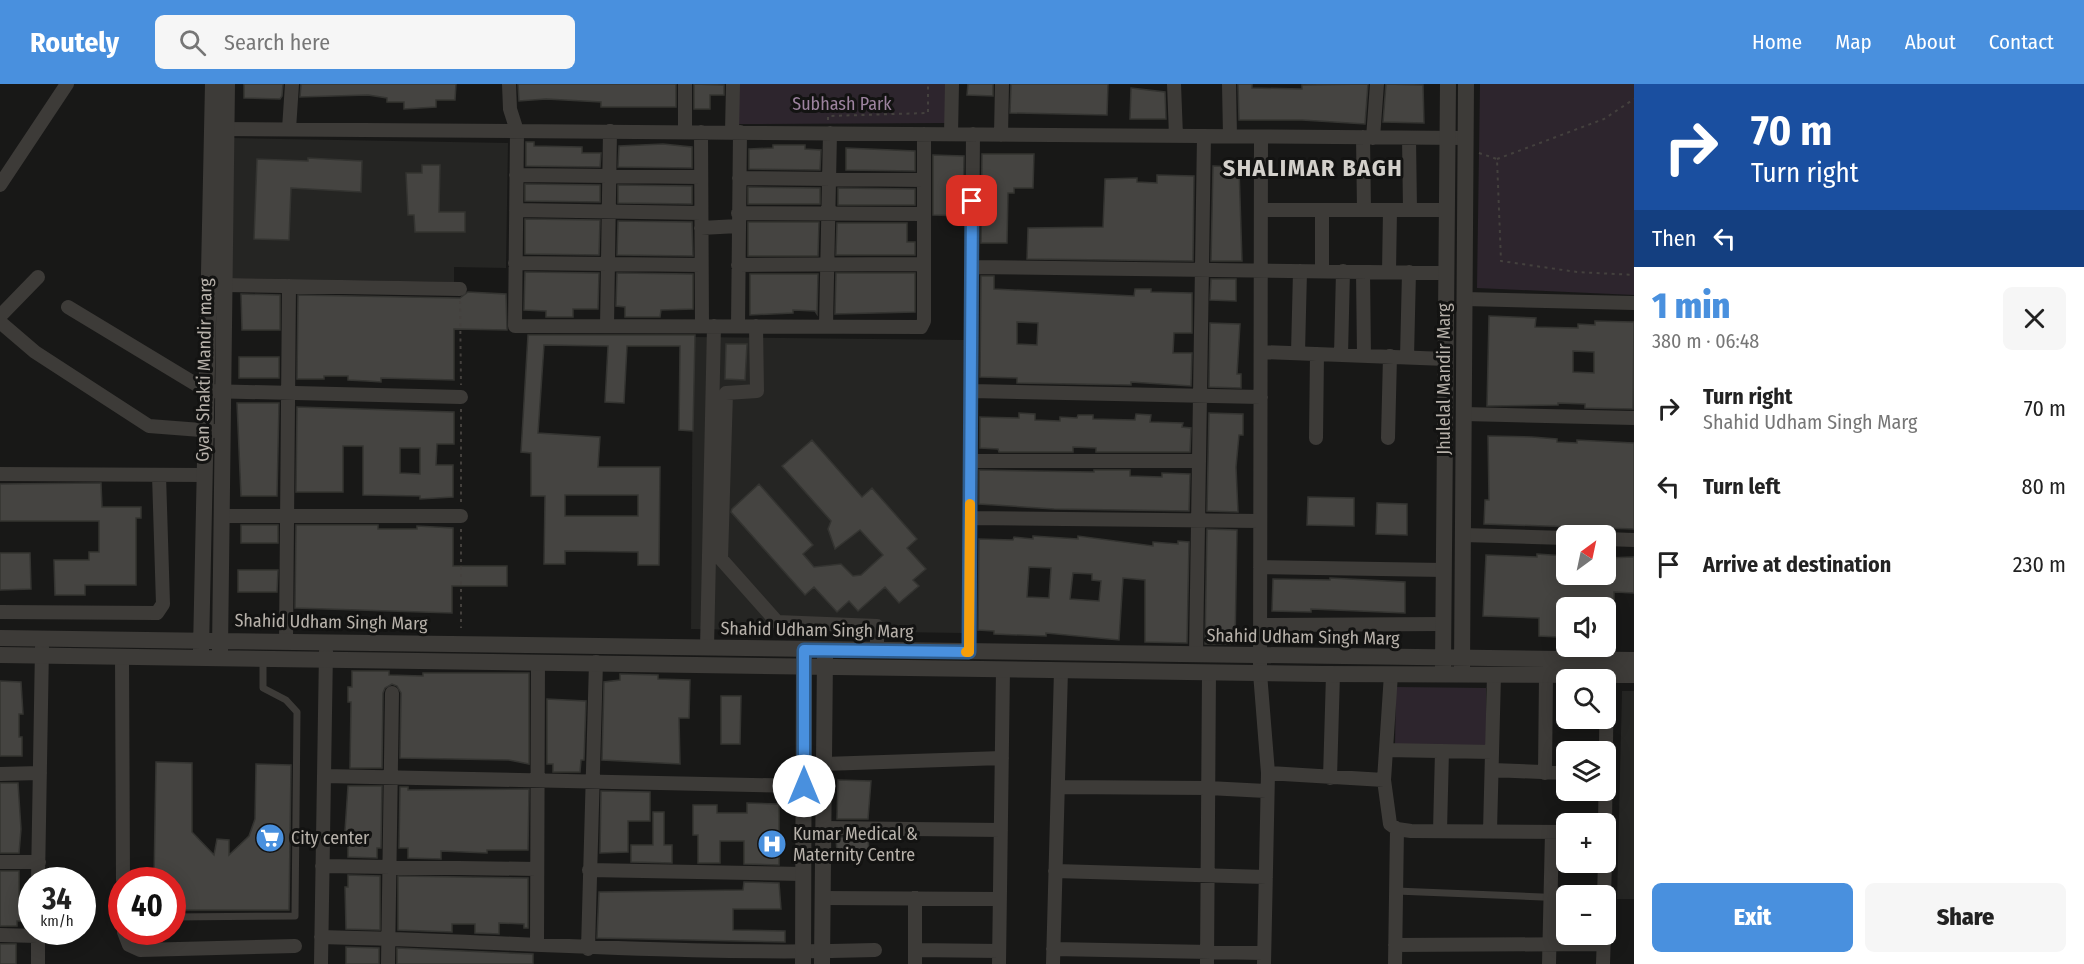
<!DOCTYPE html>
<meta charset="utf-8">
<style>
body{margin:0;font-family:"Fira Sans Condensed",sans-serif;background:#f6f6f6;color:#222;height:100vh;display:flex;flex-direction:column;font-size:22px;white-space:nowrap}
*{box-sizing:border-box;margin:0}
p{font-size:20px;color:#767676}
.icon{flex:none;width:33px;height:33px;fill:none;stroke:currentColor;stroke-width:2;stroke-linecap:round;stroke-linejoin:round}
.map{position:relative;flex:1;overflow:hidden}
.sheet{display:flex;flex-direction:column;background:#fff;width:450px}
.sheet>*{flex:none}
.banner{background:#1a4fa0;color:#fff;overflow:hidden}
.needle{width:39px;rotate:33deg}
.fabs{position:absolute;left:1556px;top:441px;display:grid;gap:12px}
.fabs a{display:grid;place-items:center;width:60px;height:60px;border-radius:9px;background:#fff;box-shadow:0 3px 15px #0003;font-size:30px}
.speed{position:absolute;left:18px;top:783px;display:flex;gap:12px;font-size:30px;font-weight:700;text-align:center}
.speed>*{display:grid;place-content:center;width:78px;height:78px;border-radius:50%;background:#fff;box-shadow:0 3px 15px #0003;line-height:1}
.speed small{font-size:15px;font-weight:400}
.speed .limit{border:9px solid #d22;background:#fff;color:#111}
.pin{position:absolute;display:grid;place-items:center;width:51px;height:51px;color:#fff;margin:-26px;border-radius:12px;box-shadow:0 3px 9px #0006}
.me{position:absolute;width:66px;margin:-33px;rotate:0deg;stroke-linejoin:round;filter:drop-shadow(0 0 4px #0008)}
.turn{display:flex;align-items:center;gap:21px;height:126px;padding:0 18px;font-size:27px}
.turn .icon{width:78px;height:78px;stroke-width:2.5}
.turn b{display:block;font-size:42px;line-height:51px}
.then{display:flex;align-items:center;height:57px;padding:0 18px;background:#0003;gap:12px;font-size:22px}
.round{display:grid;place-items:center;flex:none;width:63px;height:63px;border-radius:9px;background:#f6f6f6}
.summary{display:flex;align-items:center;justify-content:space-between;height:102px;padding:0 18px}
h1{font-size:36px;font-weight:800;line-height:45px;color:#4990de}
.primary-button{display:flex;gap:12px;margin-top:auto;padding:12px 18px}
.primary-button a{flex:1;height:69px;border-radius:9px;background:#4990de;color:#fff;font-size:24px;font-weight:800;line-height:69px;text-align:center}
.primary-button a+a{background:#f6f6f6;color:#222}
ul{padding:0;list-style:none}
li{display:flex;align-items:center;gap:18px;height:78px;padding:0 18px}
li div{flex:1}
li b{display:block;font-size:22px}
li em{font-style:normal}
header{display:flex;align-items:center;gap:36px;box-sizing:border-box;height:84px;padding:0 30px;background:#4990de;color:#fff}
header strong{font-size:28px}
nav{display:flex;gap:33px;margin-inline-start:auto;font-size:21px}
.search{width:420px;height:54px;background:#f6f6f6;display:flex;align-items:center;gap:15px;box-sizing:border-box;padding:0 21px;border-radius:9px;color:#767676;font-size:22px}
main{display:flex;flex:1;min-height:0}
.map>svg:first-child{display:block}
.built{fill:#252523}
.green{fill:#2d252d}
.building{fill:#454441;stroke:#343431;stroke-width:1.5;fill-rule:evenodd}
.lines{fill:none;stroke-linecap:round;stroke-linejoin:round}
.path{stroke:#44413e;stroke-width:2;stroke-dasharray:3 4.5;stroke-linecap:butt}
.service{stroke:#3d3b38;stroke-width:7}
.minor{stroke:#3d3b38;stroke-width:14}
.tertiary{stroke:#3d3b38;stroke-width:16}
.route-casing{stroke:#2f5e90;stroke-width:15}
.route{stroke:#4990de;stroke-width:10}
.slow{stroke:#f59e0b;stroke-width:10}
.labels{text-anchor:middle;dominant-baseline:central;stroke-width:6;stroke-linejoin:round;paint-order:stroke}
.park-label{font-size:18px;fill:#9d839f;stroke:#131312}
.street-label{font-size:18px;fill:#b7b1aa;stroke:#131312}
.poi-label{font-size:18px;fill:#b7b1aa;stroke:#131312;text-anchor:start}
.district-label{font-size:24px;font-weight:bold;letter-spacing:1.5px;fill:#d3d0cb;stroke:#131312}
</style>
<header>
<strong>Routely</strong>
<div class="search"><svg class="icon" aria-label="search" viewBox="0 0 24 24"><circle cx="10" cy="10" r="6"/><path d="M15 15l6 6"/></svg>Search here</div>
<nav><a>Home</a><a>Map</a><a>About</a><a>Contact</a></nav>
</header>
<main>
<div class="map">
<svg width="1634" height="880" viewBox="0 0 1634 880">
<rect width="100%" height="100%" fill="#181817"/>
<path class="built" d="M232,54L508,59L506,184L454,183V198L230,194Z
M693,253L964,256L962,549L691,545Z
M1622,607H1634V815H1617Z"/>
<path class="green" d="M739,0H945V39L739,40Z
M1480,0H1634V211L1477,204Z
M1396,603L1486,604V662L1395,661Z"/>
<path class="building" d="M244,0H283L282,12L280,15L244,14Z
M301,0H456L455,16H436V23L404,25V18H387V14L368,11L300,13Z
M518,0H676V23H601V18L546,15L519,17Z
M694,0L724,1V11H710V25H694Z
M968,0H993V12L967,11Z
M1011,0H1108L1107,31L1010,29Z
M1238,0H1252V4L1302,5V1L1368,0L1365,40L1302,36H1239Z
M1386,0L1423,1L1424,39L1383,38Z
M1131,4L1165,8L1166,35H1130Z
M526,58H534V62L582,63V69H601L600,83L526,82Z
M663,60L692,63V84L618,83L619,62Z
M773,61H805V65L821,66L820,86L749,85V65L773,64Z
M846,64L915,67V87L846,86Z
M982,70H1034L1033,104H1014V109H1008L1007,159H981Z
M933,71L964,72L963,132L933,131Z
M308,74L362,77L361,108L291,104L289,156L254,155L257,75L308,77Z
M422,81H440L439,128H465V148H415L414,131H408L406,89H422Z
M1213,82L1239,83L1242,177H1211Z
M1157,91L1194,92L1193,177L1027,175L1028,144L1103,143L1105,95L1137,94V98L1157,99Z
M525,100L600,101V118L525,117Z
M618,101L692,102V120L618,119Z
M748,103L820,104V120H748Z
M838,104L915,105V121H838Z
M525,135L600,136L599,171L525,170Z
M618,137L692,138L693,172L617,171Z
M748,138H819L818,172H748Z
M837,139H907V158H915V171H836Z
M525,188L599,189L598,225H573V233H546V227L524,226Z
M617,189L693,190V225L661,226L660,233H625V223L616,222Z
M836,189H915V228L835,230Z
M750,190H818L817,230L815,227L793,226V229L750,231Z
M981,192H994V205L1134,212L1135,205H1151V208L1192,209V249H1174L1173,269H1192L1191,302L1131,298V301L1017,299V294L980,293ZM1017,238L1038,239L1037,261L1017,260Z
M1211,195H1236V217L1210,216Z
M468,208L506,210L507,246L454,245V296L381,294V298L367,297L348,296V292H324V295H297L298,211L460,214Z
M241,210L280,211V246H242Z
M1489,232L1536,234L1535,243L1578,244V240L1595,241V237L1634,238L1633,325L1585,324V320L1558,319V321L1487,322ZM1573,267L1594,268V289L1573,288Z
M1210,239L1240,240L1237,290H1241V304L1209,303Z
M528,251H695L693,347L679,346L680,262H627L624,319L605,318L608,262L544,261L538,349L600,353L598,383H660L659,481H638V468L565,467V480H544L545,412H531V369L521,368ZM565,411H638V432H565Z
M726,260H747L745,296L725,295Z
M239,273H279V294H239Z
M237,319H279L277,412H241Z
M297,323L454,328V360H437L436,381H453V413L420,415V412L363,411V362H343V408H296ZM400,364H420V390L400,389Z
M1019,329L1035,330V336L1060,337V333L1077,334L1078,331H1093V335L1135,336L1136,330L1151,331L1150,338L1183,339L1182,343L1191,344L1190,368H1096V364L1073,363V368H999L998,365L980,364V333L1019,334Z
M1209,329L1243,330V351H1239L1236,383L1238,428L1207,427Z
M1488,352L1532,353L1557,355V358L1577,359V356L1634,359V445L1484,440L1485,416H1489Z
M812,356L862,413L872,404L917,455L907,464L926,485L913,496L919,502L899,519L885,503L858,527L849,517L837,528L814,503L805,511L731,428L732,425L759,400L813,461L803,470L814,483L841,480L853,492L861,491L883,471L860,446L835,465L828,445L831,437L782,382Z
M979,386L1094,388V386H1130V392L1162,393V389L1190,390L1189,427L1054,425L979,420Z
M101,399L102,423H141V434H136V501H85V511H55L54,476H89V468H99V437H0V400Z
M1308,413L1354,414V442L1307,441Z
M1377,419L1407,420V451L1376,450Z
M241,441H278V459H241Z
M296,441H378V445H417V442L453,444V482H507V502H452V529L295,524Z
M1207,445L1237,446L1235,560H1205Z
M1033,452L1078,455V452L1153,462V458L1178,460V457L1189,458L1187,559L1145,558V496L1123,494L1119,556L1046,549V552L994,550V547L978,546L979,455L1013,456L1014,453L1033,455ZM1029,483L1051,484L1049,514L1027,513ZM1073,489L1092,490V496L1101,497L1099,517L1070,515Z
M0,469H30L31,505L0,506Z
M1537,470L1566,472V490H1605V474L1634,473V509L1614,508V516L1591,515V524H1566V551L1558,550V553L1539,552V534L1483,532L1486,471L1537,473Z
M238,486H278L277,508H238Z
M1330,494L1405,498V529L1311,525V528L1272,527L1273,495L1330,496Z
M352,587H389V591L423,592V589H529V680L509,676L400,674L401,609L397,602L392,600L385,604L383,609L382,684H350L351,618H348V603H352Z
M620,590L658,591V595L690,596L689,634H679L680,680L602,676L604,598L620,596Z
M0,597L21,598L23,630H19V653H22V672H0Z
M721,612H741L740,660H721Z
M547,615L586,617L584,676H581L580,688H553V680H547Z
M156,678L192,679V748L214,771L217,755L229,756V771L249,752L255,735L256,680L291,681L289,826H172V796H154Z
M838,696L871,697L868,735H837Z
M0,699H18L21,745L19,769H0Z
M348,702H382L381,764H377V774L348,773V747H345Z
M400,703H408V706L529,705L528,766H487V769L441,767V775L408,774V764H399Z
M601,707L650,708V737H628V768L600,769Z
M747,719L779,720V781L744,780V757H720V779H698V751H693V721H717V729H747Z
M653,728H664V761H672V779L631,778V761H653Z
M836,753L868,754L869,769L837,770Z
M0,787H19V816H22V837H17V842H0Z
M348,791L380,792V846L346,845L345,803H348Z
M398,792L528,794V844H524V840L499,839V850L475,849V840H452V848L398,846Z
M744,798L779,799L781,825H733V846L785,847V858L597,854L599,808L743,806Z
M0,860H16V880H0Z
M346,863L379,864V880H346Z
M397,864L533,870V880H397Z"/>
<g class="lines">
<path class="path" d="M828,36V32L928,29V0
M1479,69L1497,75L1501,177L1577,188L1634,191
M1497,75L1604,35L1634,15
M460,217L461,301
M461,418V325
M461,445V544"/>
<path class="service" d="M1396,807L1566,814
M172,833L295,832L297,628L286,616L263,604V576"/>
<path class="minor" d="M509,0L510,25L517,47L515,242L921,243L924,237V50
M1174,0L1176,52
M1229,0L1230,52
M217,45L1466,54
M289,45L292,0
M685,48V0
M701,48L702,242
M732,48L733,0
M951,50L952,0
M1001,51L1002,0
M1261,53L1260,589L1268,689L1264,880
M1363,53L1364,126
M1373,54L1377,0
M1409,54L1410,126
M516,91L701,93
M739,94L924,96
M0,101L67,0
M516,126L701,129
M1261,126H1447
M1322,126V187
M738,129L923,130
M701,144L738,142
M515,179L701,181
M738,181L923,180
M972,183L1446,189
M1363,188L1364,272
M1389,188L1390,126
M225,201L460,205
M1465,215L1634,219
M68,223L207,307L461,313
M0,232L38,193
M0,238L35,268L149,342L214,347
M607,242L610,47
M738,242L740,48
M756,242L757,307L726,309L721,475L777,538L877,542V567
M826,242L830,49
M1261,268L1446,275
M1298,269L1300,187
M1341,271L1343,187
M1407,273L1409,188
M971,307L1261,313
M1464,330L1634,334
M1316,354L1317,270
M1388,354L1390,272
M970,377H1199
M0,390L205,391
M222,432H461
M970,434L1260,437
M1463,451L1566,454
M1605,455L1634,456
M1260,483L1444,486
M0,528L157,529L163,520L159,391
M1260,541L1443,540
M286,558L289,202
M707,564L714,242
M969,568L973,50
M1196,571L1204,52
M122,572L123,796
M1391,590L1384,696L1390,740L1397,745L1411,747L1566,748
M1386,666L1492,668
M824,680L1002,674
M1492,686L1566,689
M1268,689L1384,696
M1545,689L1546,591
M0,690L40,689
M324,692L804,702
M1330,694L1333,590
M1058,703L1208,704L1266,707
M1605,742L1607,581
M823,744L1001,746
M1440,747L1442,667
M1490,747L1494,591
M0,778H39
M322,782L536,785
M589,786L804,790
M1055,787L1266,793
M38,796L42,563
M1604,812L1605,778
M823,814L1000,815
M915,814V880
M38,848V880
M124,848L129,861L140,866L295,862
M0,851L37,852
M321,853C506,857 690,872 875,866
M537,860L538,578
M1395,861L1604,860
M588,865L596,578
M1053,865L1263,869
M915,866L999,867
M321,880L326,567
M388,880L392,609
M999,880L1003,585
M1053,880L1061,586
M1207,880L1209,588
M1395,880L1397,745
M1549,880L1552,748
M1603,880L1604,850"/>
<path class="tertiary" d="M0,554L1634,576
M201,566L213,0
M220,566L227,0
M0,571L1323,590L1634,591
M1443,583L1448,0
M1462,584L1466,0
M803,880L804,572
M822,880L825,573"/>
</g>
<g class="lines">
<g class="route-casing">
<path id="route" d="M804,702V566L969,568L972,117"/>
</g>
<use href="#route" class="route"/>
<path class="slow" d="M966,568H969L970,420"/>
</g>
<defs>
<g id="supermarket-disc" transform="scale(1.5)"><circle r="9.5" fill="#4990de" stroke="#131312"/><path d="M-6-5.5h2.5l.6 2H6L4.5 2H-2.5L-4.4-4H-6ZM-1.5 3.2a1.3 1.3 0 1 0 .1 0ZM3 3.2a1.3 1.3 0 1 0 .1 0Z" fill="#fff"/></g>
<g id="hospital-disc" transform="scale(1.5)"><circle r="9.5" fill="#4990de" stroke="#131312"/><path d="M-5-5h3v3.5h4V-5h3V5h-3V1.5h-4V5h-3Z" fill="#fff"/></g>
</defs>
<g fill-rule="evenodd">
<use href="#supermarket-disc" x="270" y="754"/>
<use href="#hospital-disc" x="772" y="760"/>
</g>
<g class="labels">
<g class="park-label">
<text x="842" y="20">Subhash Park</text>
</g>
<g class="street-label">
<text transform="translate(204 286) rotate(-89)">Gyan Shakti Mandir marg</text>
<text transform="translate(1444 295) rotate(-90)">Jhulelal Mandir Marg</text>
<text transform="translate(331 538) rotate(1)">Shahid Udham Singh Marg</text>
<text transform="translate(817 546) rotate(1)">Shahid Udham Singh Marg</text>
<text transform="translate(1303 553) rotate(1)">Shahid Udham Singh Marg</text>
</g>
<g class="poi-label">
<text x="793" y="750">Kumar Medical &amp;<tspan x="793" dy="21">Maternity Centre</tspan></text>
<text x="291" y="754">City center</text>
</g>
<g class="district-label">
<text x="1313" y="84">SHALIMAR BAGH</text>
</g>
</g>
</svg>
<div class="fabs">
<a><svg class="needle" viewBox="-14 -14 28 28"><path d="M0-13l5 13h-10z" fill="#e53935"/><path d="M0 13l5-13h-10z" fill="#767676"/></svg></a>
<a><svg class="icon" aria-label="sound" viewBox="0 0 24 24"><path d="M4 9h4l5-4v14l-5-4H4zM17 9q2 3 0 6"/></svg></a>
<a><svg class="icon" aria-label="search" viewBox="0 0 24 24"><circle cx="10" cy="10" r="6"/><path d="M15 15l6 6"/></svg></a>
<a><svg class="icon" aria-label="layers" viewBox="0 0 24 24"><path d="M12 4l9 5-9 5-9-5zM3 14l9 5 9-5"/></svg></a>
<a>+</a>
<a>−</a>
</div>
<div class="speed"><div>34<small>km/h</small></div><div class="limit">40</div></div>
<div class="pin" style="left:972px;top:117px;background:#d93025"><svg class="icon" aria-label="arrive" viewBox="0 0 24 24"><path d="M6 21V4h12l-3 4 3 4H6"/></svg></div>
<svg class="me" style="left:804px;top:702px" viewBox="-20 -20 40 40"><circle r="19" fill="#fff"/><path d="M0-13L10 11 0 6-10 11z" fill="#4990de"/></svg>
</div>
<section class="sheet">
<div class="banner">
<div class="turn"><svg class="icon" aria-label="right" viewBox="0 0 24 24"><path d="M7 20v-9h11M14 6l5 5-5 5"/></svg><div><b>70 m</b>Turn right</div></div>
<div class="then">Then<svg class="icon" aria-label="left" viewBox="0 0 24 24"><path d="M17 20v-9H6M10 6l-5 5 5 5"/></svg></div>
</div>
<div class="summary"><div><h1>1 min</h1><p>380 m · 06:48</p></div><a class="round"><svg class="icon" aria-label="close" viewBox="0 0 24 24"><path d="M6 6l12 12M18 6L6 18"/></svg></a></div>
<ul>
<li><svg class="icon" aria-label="right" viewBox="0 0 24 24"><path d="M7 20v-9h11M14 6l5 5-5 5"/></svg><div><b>Turn right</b><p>Shahid Udham Singh Marg</p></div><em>70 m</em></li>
<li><svg class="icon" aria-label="left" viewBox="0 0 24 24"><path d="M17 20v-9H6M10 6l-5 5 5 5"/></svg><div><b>Turn left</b></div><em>80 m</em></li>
<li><svg class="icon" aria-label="arrive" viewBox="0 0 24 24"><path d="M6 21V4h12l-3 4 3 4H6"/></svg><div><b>Arrive at destination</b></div><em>230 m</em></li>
</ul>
<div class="primary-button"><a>Exit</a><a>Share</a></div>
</section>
</main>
